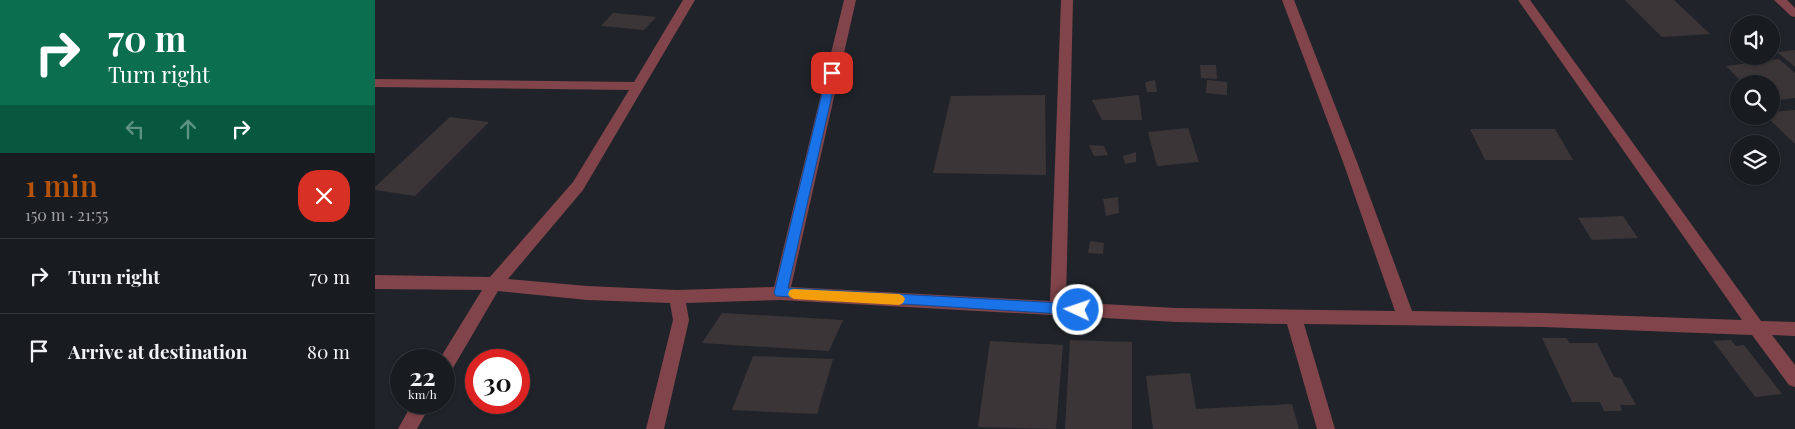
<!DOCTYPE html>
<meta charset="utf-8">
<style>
body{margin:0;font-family:"Playfair Display",serif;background:#25282d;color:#f1f3f6;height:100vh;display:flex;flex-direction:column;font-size:19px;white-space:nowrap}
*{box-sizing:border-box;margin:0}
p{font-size:16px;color:#9fa1a5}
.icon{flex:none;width:28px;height:28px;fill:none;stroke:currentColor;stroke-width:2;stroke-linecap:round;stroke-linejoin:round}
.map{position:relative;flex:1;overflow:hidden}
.details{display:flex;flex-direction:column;background:#181b20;width:375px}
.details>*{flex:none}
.banner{background:#0b6e4f;color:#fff;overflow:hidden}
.tools{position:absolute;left:1355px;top:15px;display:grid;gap:10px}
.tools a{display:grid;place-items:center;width:50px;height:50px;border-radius:50%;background:#181b20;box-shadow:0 1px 4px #0004,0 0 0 1px #36393e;font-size:25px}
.speed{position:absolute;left:15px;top:349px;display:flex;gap:10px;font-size:25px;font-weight:700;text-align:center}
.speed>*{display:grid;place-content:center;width:65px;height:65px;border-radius:50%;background:#181b20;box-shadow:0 1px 4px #0004,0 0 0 1px #36393e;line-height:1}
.speed small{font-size:12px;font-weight:400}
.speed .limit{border:8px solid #d22;background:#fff;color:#111}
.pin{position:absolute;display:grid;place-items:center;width:42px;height:42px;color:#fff;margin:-21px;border-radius:10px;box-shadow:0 2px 8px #0006}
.me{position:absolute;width:55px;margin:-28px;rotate:273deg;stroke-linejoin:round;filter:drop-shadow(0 0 4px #0008)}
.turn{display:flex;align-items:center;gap:18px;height:105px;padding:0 25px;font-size:22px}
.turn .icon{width:65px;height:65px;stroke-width:2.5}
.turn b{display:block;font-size:35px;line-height:42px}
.lanes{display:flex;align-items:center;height:48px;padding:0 25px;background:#0003;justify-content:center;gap:25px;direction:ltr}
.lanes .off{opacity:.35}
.round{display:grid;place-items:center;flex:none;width:52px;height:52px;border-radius:20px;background:#25282d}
.summary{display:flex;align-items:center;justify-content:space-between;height:85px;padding:0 25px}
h1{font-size:30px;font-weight:600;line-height:38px;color:#b45309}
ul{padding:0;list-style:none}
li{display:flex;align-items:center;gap:15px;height:75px;padding:0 25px;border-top:1px solid #36393e}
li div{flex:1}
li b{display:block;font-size:19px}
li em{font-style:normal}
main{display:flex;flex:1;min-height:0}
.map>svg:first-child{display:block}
.building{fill:#3c3538}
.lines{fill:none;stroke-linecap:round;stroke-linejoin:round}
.minor{fill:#80444a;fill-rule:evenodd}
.route{fill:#1a73e8;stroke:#114b97}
.slow{fill:#f59e0b}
</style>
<main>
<section class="details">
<div class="banner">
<div class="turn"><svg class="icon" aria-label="right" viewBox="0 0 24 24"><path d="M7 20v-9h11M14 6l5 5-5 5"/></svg><div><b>70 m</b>Turn right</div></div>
<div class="lanes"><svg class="icon off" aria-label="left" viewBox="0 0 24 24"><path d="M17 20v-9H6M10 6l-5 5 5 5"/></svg><svg class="icon off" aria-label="ahead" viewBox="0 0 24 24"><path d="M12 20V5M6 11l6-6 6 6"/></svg><svg class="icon" aria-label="right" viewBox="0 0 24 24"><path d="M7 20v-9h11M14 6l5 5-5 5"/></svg></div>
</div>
<div class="summary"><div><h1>1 min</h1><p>150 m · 21:55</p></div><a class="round" style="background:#d93025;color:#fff"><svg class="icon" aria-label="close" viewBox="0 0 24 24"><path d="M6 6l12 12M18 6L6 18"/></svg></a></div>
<ul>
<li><svg class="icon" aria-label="right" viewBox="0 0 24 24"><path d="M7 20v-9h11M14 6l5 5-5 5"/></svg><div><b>Turn right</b></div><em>70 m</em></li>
<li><svg class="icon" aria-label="arrive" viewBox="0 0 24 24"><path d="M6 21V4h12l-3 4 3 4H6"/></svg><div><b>Arrive at destination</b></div><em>80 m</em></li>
</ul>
</section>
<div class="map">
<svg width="1420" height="429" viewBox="0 0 1420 429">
<rect width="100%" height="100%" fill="#20242a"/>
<path class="building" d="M1250,0H1299L1335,34L1287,37Z
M238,13L281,17L269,30L226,26Z
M1420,50V67L1402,52Z
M1404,59L1420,73V98L1404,100L1396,96V84H1369L1351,66Z
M825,65H841L842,79L826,78Z
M780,80L782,92H772L770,82Z
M832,80L852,82V95L831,93Z
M670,95L671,175L558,173L576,96Z
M764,95L767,120H727L717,100Z
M1420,110V144L1391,116H1396V112Z
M75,117L114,122L40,196L0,190V187Z
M813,128L824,162L782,166L773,132Z
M1095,129H1180L1198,160H1110Z
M714,145L729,146L733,155L719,156Z
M761,152V162L750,164L748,156Z
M743,197L744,213L731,216L728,199Z
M1248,216L1263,238L1217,240L1203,218Z
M715,241L729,243L728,254L713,253Z
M347,313L468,320L454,351L327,343Z
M1167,338H1192L1194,343H1222L1239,377L1246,378L1261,405H1245L1247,411H1229L1225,402H1197Z
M695,340L757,342V429H690Z
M1356,340L1361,346L1369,345L1407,394L1380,397L1338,341Z
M615,341L688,345L681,429L603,427Z
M378,356L458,359L442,414L357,410Z
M815,373L821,409L917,404L924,429H778L771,376Z"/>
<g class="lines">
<path class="minor" d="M308,0H320L208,190L133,279L212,286L302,290L399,287L469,0H481L416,287L675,301L686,0H698L691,302L801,308L1020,311L968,162L907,0H919L982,162L1037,311L1169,313L1367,320L1143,0H1155L1386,321L1420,322V336L1397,335L1420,365V387L1414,385L1377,335L1169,327L929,324L960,429H942L912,324L801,322L406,300L311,303L314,320L289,429H271L298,320L295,303L212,300L123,291L75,373L69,376V360H64L107,290L0,289V275L115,277L198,182L254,90L0,87V79L259,82Z
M1399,0H1412L1420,8V17L1416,16Z
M38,402H57L42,429H23Z"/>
</g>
<path class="route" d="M457,70L462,73L413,288L703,304L707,306L709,310L707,313L703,315L401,296L399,293L452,73Z"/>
<path class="slow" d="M419,289L524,294L528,296L530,299L528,303L524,305L419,299L415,297L413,294L415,290Z"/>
</svg>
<div class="tools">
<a><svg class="icon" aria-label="sound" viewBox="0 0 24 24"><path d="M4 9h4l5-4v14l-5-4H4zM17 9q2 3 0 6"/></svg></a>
<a><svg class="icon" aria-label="search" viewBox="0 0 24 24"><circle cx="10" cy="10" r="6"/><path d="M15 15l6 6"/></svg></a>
<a><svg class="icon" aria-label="layers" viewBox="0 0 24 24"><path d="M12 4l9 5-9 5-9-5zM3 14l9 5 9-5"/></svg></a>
</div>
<div class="speed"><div>22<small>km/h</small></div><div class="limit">30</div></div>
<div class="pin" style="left:457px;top:73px;background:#d93025"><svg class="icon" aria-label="arrive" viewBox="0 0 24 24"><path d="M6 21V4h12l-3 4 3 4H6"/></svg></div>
<svg class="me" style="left:703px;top:310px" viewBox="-20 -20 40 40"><circle r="17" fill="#1a73e8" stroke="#fff" stroke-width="3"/><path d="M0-11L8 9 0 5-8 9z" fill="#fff"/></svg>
</div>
</main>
